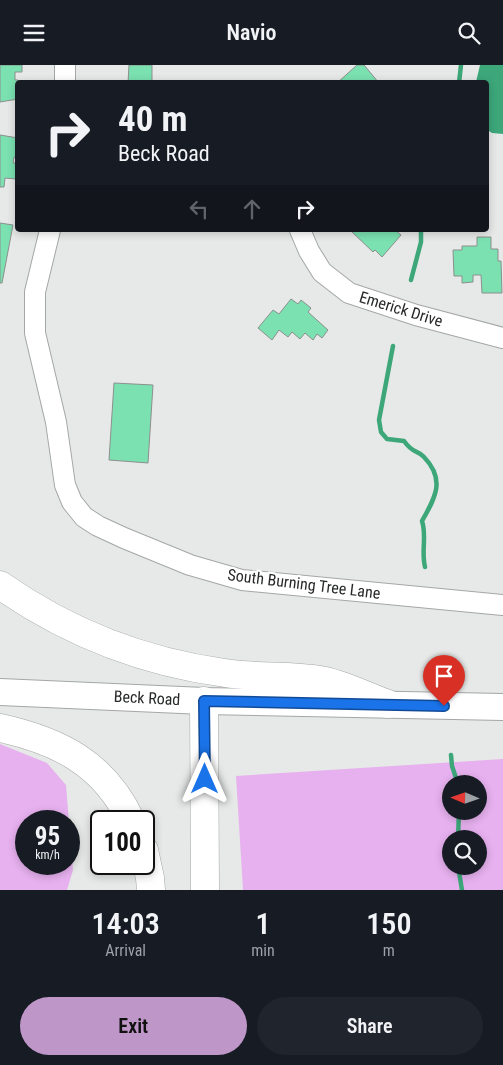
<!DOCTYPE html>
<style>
body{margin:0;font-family:"Roboto Condensed",sans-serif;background:#20242c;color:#f1f3f6;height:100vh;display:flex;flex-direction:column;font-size:19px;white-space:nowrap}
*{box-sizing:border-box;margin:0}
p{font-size:16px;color:#9ea1a6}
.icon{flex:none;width:28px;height:28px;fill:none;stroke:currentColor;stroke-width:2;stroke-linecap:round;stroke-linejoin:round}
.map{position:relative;height:825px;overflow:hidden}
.panel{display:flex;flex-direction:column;background:#171b24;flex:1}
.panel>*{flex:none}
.top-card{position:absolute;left:15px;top:15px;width:474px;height:152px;border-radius:5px;box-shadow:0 2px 8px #0003;background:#171b24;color:#f1f3f6;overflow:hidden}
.needle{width:32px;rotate:272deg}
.fabs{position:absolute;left:442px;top:710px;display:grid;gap:10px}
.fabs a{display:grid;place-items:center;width:45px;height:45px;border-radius:50%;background:#171b24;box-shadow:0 2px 8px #0003;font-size:25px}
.speed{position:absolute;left:15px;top:745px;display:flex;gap:10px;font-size:25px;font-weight:700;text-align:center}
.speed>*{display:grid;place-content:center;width:65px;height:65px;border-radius:50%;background:#171b24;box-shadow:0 2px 8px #0003;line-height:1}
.speed small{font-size:12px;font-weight:400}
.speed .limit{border:2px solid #111;border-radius:8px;background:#fff;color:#111}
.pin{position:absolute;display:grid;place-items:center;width:42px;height:42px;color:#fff;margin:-51px -21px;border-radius:50% 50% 50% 0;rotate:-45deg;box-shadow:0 0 5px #0007}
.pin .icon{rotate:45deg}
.me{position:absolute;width:55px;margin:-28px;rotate:0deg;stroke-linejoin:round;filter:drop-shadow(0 0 4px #0008)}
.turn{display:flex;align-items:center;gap:18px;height:105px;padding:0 20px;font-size:22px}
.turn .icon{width:65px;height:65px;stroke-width:2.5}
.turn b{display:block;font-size:35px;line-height:42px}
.lanes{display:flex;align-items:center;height:48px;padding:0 20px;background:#0003;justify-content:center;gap:25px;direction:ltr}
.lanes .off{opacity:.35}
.eta{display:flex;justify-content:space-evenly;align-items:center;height:85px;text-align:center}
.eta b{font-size:30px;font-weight:600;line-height:35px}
.primary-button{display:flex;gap:10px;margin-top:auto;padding:10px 20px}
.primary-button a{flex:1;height:58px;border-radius:30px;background:#bf96c8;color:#111;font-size:20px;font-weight:600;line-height:58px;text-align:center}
.primary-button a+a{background:#20242c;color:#f1f3f6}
header{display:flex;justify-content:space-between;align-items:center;height:65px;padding:0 20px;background:#171b24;font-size:22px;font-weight:600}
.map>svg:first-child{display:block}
.green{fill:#e7b1ef;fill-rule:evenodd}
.water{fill:#3da77a}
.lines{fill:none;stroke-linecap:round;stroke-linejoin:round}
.stream{stroke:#3da77a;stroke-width:4.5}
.building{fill:#7be1b1;stroke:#8c8f8e}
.minor-casing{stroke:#a4a7a6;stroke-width:22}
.major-casing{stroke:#a4a7a6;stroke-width:28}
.highway-casing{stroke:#a4a7a6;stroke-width:29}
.minor{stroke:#fff;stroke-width:20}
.major{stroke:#fff;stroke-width:26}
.highway{stroke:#fff;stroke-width:28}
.route-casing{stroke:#114b97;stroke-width:12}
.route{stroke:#1a73e8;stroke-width:9}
.labels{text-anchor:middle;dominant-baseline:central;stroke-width:4.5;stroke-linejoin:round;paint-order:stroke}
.street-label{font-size:16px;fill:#272828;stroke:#fff}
</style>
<header><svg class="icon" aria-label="menu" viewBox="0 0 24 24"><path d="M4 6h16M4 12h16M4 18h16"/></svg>Navio<svg class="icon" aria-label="search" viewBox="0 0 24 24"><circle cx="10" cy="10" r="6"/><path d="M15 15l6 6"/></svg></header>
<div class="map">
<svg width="503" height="825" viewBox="0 0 503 825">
<rect width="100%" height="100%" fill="#e6e9e7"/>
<path class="green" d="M0,679L47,698L66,720L73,805L67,825H0ZM26,756H69V799H26Z
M503,694V825H243L236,711ZM451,719H479V746H451ZM451,774H479V801H451Z"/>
<path class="water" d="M480,0H503V69L492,68L486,64V18L476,17Z"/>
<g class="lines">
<path class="stream" d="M459,18L461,0
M411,215L421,177V165
M393,281L379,355L381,367L387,374L404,376C414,390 417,384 424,392C446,415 435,433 422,456C427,471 421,486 425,502
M451,690L452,701L458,719
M458,774L459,746
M458,801L462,825"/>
</g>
<path class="building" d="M0,0H22V7H15V15H18V34L0,37Z
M129,0H152V18H128Z
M357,0H364L379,18H337Z
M0,70L18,73L16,93L14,92L13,98H18L16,114L5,113L4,122H0Z
M0,158L13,160L2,218H0Z
M350,165H395L401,170L382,192L375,185L373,187Z
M477,172H491V184H498V196H501L502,228H482L481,210H473V217L462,218V211H454L453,185H462V181H477Z
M291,234L298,239L301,235L311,243L308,247L328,265L322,273L317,269L313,275L305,268L300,274L292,267L288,272L279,265L272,275L258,263L273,245L279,249Z
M114,318L153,320L148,398L109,395Z"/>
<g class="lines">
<g class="minor-casing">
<path id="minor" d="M65,0V18
M50,165L35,227V268L56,357L65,420L72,437L84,452L98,461L124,473L190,500L242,515L503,540
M300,165L309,186L322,207L349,228L416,250L503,273"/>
</g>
<g class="major-casing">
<path id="major" d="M0,627L204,636L503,642"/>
</g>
<g class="highway-casing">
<path id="highway" d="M0,520C67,567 144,597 225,608C256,613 289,610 320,615C341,618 368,632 388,639
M204,636L205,825
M0,663C59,676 105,699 131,756
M144,785L150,813L151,825"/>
</g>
<use href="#minor" class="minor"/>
<use href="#major" class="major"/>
<use href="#highway" class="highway"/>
</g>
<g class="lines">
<g class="route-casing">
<path id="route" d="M205,714L204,636L444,641"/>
</g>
<use href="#route" class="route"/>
</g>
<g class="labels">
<g class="street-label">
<text transform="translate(401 244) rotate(17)">Emerick Drive</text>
<text transform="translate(304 519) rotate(7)">South Burning Tree Lane</text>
<text transform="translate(147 633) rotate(3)">Beck Road</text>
</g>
</g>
</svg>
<div class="fabs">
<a><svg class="needle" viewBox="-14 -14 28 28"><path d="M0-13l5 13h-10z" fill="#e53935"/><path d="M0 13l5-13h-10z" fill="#9ea1a6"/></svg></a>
<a><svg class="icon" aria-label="search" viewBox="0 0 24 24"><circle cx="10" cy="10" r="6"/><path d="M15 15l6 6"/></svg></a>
</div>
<div class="speed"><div>95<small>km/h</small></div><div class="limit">100</div></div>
<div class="pin" style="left:444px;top:641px;background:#d93025"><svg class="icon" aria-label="arrive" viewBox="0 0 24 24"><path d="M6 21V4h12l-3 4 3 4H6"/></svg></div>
<svg class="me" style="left:205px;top:714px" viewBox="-20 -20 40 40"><path d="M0-17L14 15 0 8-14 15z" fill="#1a73e8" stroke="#fff" stroke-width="4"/></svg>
<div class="top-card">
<div class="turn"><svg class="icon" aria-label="right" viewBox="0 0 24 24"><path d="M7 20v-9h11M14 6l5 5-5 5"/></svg><div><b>40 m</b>Beck Road</div></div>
<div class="lanes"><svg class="icon off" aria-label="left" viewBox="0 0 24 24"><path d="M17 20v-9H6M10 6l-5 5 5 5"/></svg><svg class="icon off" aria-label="ahead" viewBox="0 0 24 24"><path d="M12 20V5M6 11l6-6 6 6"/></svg><svg class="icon" aria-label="right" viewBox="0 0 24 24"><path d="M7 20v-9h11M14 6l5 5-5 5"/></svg></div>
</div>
</div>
<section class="panel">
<div class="eta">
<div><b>14:03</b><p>Arrival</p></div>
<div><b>1</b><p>min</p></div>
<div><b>150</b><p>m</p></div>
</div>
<div class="primary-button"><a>Exit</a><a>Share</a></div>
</section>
